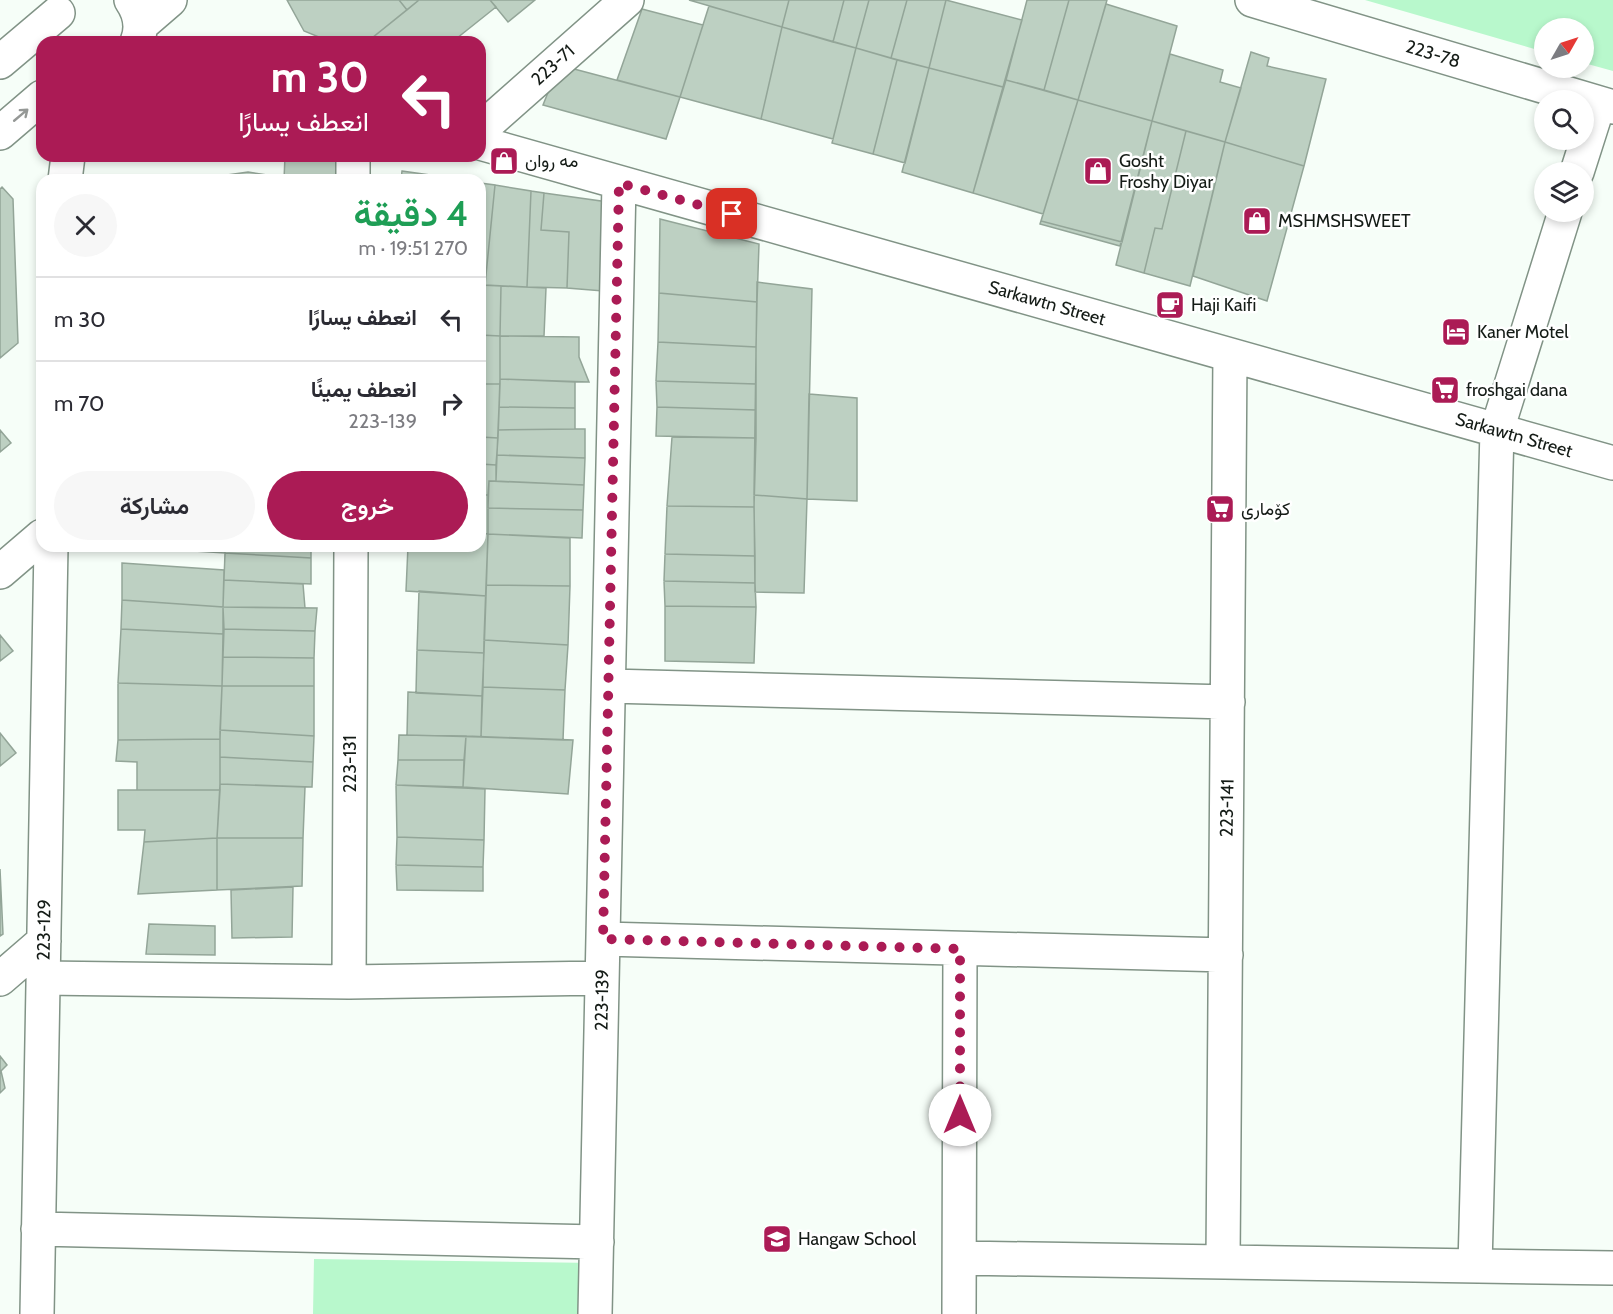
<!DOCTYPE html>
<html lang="ar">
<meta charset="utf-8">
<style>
body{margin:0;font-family:Cabin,Vazirmatn,sans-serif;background:#f7f7f7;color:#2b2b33;direction:rtl;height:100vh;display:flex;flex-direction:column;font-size:22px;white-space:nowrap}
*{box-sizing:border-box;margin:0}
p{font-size:20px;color:#7c7c81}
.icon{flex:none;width:33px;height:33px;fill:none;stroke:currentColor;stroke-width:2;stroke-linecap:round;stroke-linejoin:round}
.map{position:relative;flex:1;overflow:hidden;direction:ltr}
.panel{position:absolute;left:36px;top:174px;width:450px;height:378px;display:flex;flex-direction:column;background:#fff;border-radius:18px;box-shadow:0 3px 9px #0003;direction:rtl}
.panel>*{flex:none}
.guide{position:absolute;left:36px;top:36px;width:450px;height:126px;border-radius:18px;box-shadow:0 3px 9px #0003;direction:rtl;background:#ab1b55;color:#fff;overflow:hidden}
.needle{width:39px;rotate:51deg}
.controls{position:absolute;left:1534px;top:18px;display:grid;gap:12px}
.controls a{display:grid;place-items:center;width:60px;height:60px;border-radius:50%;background:#fff;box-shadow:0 3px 9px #0003;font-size:30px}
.pin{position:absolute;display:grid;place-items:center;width:51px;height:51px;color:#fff;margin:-26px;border-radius:12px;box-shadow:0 3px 9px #0006}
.me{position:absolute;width:66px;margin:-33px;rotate:0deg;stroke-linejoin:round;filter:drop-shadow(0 0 4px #0008)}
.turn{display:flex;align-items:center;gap:21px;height:126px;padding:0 18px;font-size:27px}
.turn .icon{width:78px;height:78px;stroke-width:2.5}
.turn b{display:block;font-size:42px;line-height:51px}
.round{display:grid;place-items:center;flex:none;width:63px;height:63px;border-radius:32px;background:#f7f7f7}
.overview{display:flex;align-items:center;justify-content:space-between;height:102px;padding:0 18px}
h1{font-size:36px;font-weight:600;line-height:45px;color:#1e9e55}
.cta{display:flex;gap:12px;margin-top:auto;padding:12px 18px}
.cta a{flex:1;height:69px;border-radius:36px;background:#ab1b55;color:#fff;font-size:24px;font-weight:600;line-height:69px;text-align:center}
.cta a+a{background:#f7f7f7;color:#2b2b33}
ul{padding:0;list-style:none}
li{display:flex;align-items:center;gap:18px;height:84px;padding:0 18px;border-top:2px solid #e1e1e2}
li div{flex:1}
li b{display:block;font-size:22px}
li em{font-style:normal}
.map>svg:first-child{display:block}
.green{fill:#b8f8cc}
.building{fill:#bdd0c2;stroke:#93a598;stroke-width:1.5}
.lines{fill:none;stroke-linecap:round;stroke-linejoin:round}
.minor-casing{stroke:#819386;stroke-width:36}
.major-casing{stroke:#819386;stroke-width:36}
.minor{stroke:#fff;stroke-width:33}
.major{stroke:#fff;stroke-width:33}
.oneway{stroke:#959896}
.route{stroke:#ab1b55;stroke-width:10;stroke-dasharray:0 18}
.labels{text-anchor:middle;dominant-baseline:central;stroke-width:5;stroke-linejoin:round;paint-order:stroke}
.street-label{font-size:18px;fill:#141b16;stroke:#fff}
.poi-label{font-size:18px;fill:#141b16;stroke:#fff;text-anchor:start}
</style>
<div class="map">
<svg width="1613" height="1314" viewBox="0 0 1613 1314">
<rect width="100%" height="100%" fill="#f6fef8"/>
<path class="green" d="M1365,0H1613V71L1584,63V28H1545V52Z
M314,1259L595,1263L594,1314H313Z"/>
<path class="building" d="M287,0H399L407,10L367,42H331L304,31Z
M399,0H419L407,10Z
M419,0H490L496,7L452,42H367Z
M490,0H535L508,22Z
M689,0H789L782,27Z
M789,0H844L833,42L782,27Z
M844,0H869L856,48L833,42Z
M869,0H907L891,58L856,48Z
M907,0H946L929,68L891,58Z
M946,0L1022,20L1003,87L929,68Z
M1027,0H1069L1044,90L1006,80Z
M1069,0H1107L1078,100L1044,90Z
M1106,4L1177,26L1152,121L1078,100Z
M709,6L782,27L761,119L680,97Z
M642,9L703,25L680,97L617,80Z
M782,27L856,48L833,139L761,119Z
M856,48L897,60L873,154L832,143Z
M1251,52L1269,58L1267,66L1326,79L1304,166L1225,142Z
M1170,54L1223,70L1220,82L1241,88L1225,142L1152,121Z
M897,60L929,68L905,163L873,154Z
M559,65L680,97L666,139L543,105Z
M929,68L1003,87L973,193L902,172Z
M1006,80L1078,100L1043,214L973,193Z
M1078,100L1152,121L1120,246L1040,224Z
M1078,100L1152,121L1122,242L1041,221Z
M1152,121L1186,131L1162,229L1155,228L1144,273L1116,265Z
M1186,131L1225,142L1190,286L1144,273L1155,228L1162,229Z
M1225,142L1304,166L1267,301L1193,276Z
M285,156H343L340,180H284Z
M402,171L458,179V180H401Z
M248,172L273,176V180H208L220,176Z
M480,183L495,185L485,285H480Z
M495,185L531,191L527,287L485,285Z
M2,187L13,199L18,343L0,358V189Z
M531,191L544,193L541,230L569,232L567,288L527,287Z
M544,193L608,202L603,291L567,288L569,232L541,230Z
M660,219L759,244L757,302L659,293Z
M757,282L812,289L807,499L754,495Z
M480,285L501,286L500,336L480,335Z
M501,286L546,288L544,336H500Z
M659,293L757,302L756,347L658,342Z
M480,335L500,336V384H480Z
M500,336L579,337V357L589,382L500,379Z
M658,342L756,347V384L656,381Z
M500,379L575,382V408L499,407Z
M656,381L756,384V410L657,407Z
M480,384H500L498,438L480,437Z
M809,394L857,398V501L807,499Z
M499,407L575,408V429L498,430Z
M657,407L756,410V438L656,436Z
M575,429H585V458L497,455L498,430Z
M0,430L11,443L0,452Z
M480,437L498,438L496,465L480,464Z
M672,437L756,438L754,507L667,506Z
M497,455L585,458L584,485L496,481Z
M480,464L496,465V481H489L488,495H480Z
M489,481L584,485L583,510L488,508Z
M480,495H488V534L480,533Z
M754,495L807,499L804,593L755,592Z
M667,506L754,507L755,556L665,554Z
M488,508L583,510L582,538L488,534Z
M480,533L488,534L486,596L406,591L408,546H480Z
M488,534L570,538V586L486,585Z
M146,546H225V553L146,548Z
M225,546H311V558L225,553Z
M225,553L311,558V584L224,580Z
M665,554L755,556V583L664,581Z
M122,563L224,570L223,607L122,600Z
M224,580L303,584L305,608L223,607Z
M664,581L755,583L756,607L665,606Z
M486,585L570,586L568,645L484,640Z
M419,591L486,596L484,653L417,650Z
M122,600L223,607V634L121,629Z
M665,606L756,607L754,663L665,661Z
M223,607L317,608L315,631L224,629Z
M121,629L223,634L222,686L118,683Z
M224,629L315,631L314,658L223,657Z
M0,635L13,651L0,661Z
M484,640L568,645L565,690L483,687Z
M417,650L484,653L482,696L416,693Z
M223,657L314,658V686H222Z
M118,683L222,686L220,739L118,740Z
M222,686H314V736L220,730Z
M483,687L565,690L563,740L481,737Z
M408,692L482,696L481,737L407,735Z
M220,730L314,736L313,762L220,757Z
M0,733L16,753L0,766Z
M399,735L466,736L464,760H398Z
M466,736L573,740L568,794L463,787Z
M220,739V790H137V762L116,761L118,740Z
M220,757L313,762L312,787L220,784Z
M398,760H464L463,787L396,785Z
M220,784L305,787L303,838H217Z
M396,785L485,789L484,840L397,837Z
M118,790H220L217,838L144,842L145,830H118Z
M397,837L484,840L483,867L396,865Z
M217,838V890L138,894L144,842Z
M217,838H303L302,886L217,890Z
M396,865L483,867V891L397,890Z
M0,869L3,934L0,936Z
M293,887L292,937L232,938L231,890Z
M149,924L215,926V955L146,954Z
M0,1056L7,1065L1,1071L5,1088L0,1093Z"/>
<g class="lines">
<g class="minor-casing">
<path id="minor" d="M1252,0L1613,107
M480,130L627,0
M480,143L1613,463
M1577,172L1599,103
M65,180L68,156
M353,180V156
M0,572L42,536
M609,686L1228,702
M603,939L1226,955
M43,978L349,982L602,978
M0,979L44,941
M349,982L351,546
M38,1229L597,1242
M960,1258L1613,1268
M1223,1261L1230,355
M1475,1266L1497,430L1565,212
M37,1314L51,546
M595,1314L619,183
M959,1314L960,949"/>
</g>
<g class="major-casing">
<path id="major" d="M131,0C140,13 143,27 137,42
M141,25L170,0
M0,62L58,13
M0,133L42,97"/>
</g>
<use href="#minor" class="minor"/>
<use href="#major" class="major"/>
</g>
<defs><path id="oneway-shaft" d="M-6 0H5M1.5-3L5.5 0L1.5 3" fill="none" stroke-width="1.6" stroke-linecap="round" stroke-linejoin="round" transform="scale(1.5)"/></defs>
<use class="oneway" href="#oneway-shaft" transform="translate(21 115) rotate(-40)"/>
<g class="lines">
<path class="route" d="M732,214L619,183L603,939L960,949V1115"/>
</g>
<defs>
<g id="shop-square" transform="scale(1.5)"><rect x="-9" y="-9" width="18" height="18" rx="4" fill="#ab1b55" stroke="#fff"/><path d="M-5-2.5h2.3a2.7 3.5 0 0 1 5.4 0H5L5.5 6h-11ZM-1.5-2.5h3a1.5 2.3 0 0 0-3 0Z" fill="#fff"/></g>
<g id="cafe-square" transform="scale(1.5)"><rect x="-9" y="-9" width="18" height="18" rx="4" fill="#ab1b55" stroke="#fff"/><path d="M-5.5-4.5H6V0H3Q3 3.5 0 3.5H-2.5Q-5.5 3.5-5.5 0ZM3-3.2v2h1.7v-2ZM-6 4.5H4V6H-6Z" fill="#fff"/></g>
<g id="hotel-square" transform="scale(1.5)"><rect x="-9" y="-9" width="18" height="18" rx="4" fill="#ab1b55" stroke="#fff"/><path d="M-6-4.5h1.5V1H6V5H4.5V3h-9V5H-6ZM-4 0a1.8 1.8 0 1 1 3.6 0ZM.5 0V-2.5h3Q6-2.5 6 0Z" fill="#fff"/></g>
<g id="supermarket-square" transform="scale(1.5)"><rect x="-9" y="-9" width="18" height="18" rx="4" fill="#ab1b55" stroke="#fff"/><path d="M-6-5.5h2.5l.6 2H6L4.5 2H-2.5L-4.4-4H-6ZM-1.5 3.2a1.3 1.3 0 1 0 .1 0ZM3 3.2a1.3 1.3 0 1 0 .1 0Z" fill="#fff"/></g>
<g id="school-square" transform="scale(1.5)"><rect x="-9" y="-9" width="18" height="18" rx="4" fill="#ab1b55" stroke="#fff"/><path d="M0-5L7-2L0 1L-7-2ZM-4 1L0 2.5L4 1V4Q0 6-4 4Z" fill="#fff"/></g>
</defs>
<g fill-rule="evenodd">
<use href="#shop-square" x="504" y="161"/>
<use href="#shop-square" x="1098" y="171"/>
<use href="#shop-square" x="1257" y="221"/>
<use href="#cafe-square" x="1170" y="305"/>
<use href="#hotel-square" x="1456" y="332"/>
<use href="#supermarket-square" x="1445" y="390"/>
<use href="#supermarket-square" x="1220" y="509"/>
<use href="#school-square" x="777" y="1239"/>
</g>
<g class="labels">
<g class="street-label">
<text transform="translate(1433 54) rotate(17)">223-78</text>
<text transform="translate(553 65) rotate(-42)">223-71</text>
<text transform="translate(1047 303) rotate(16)">Sarkawtn Street</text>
<text transform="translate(1514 435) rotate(16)">Sarkawtn Street</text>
<text transform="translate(350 764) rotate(-90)">223-131</text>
<text transform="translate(1227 808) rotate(-89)">223-141</text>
<text transform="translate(44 930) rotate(-89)">223-129</text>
<text transform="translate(602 1000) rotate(-89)">223-139</text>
</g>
<g class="poi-label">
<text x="525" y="161">مه روان</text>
<text x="1119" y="161">Gosht<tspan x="1119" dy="21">Froshy Diyar</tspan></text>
<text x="1278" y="221">MSHMSHSWEET</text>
<text x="1191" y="305">Haji Kaifi</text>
<text x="1477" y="332">Kaner Motel</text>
<text x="1466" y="390">froshgai dana</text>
<text x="1241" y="509">كۆماری</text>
<text x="798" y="1239">Hangaw School</text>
</g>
</g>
</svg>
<div class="controls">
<a><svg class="needle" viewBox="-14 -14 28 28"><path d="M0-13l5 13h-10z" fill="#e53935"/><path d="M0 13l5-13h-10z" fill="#7c7c81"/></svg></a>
<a><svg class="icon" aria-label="search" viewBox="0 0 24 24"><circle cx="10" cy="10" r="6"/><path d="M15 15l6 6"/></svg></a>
<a><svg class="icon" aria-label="layers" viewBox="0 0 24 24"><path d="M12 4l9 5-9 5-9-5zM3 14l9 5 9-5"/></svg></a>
</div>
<div class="pin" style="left:732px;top:214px;background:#d93025"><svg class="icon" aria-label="arrive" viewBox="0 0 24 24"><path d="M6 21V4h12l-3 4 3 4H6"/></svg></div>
<svg class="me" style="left:960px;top:1115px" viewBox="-20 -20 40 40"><circle r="19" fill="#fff"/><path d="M0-13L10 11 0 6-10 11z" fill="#ab1b55"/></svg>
<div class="guide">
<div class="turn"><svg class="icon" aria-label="left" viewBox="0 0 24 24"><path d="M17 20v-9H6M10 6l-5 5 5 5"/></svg><div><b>30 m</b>انعطف يسارًا</div></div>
</div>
<section class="panel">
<div class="overview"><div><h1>4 دقيقة</h1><p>270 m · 19:51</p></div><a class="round"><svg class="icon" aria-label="close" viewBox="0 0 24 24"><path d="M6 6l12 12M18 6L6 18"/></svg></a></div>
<ul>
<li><svg class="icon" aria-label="left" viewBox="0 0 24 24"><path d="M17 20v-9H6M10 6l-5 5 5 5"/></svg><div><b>انعطف يسارًا</b></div><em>30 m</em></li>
<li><svg class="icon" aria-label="right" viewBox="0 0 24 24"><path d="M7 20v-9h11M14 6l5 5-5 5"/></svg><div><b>انعطف يمينًا</b><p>223-139</p></div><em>70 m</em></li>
</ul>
<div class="cta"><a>خروج</a><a>مشاركة</a></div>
</section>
</div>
